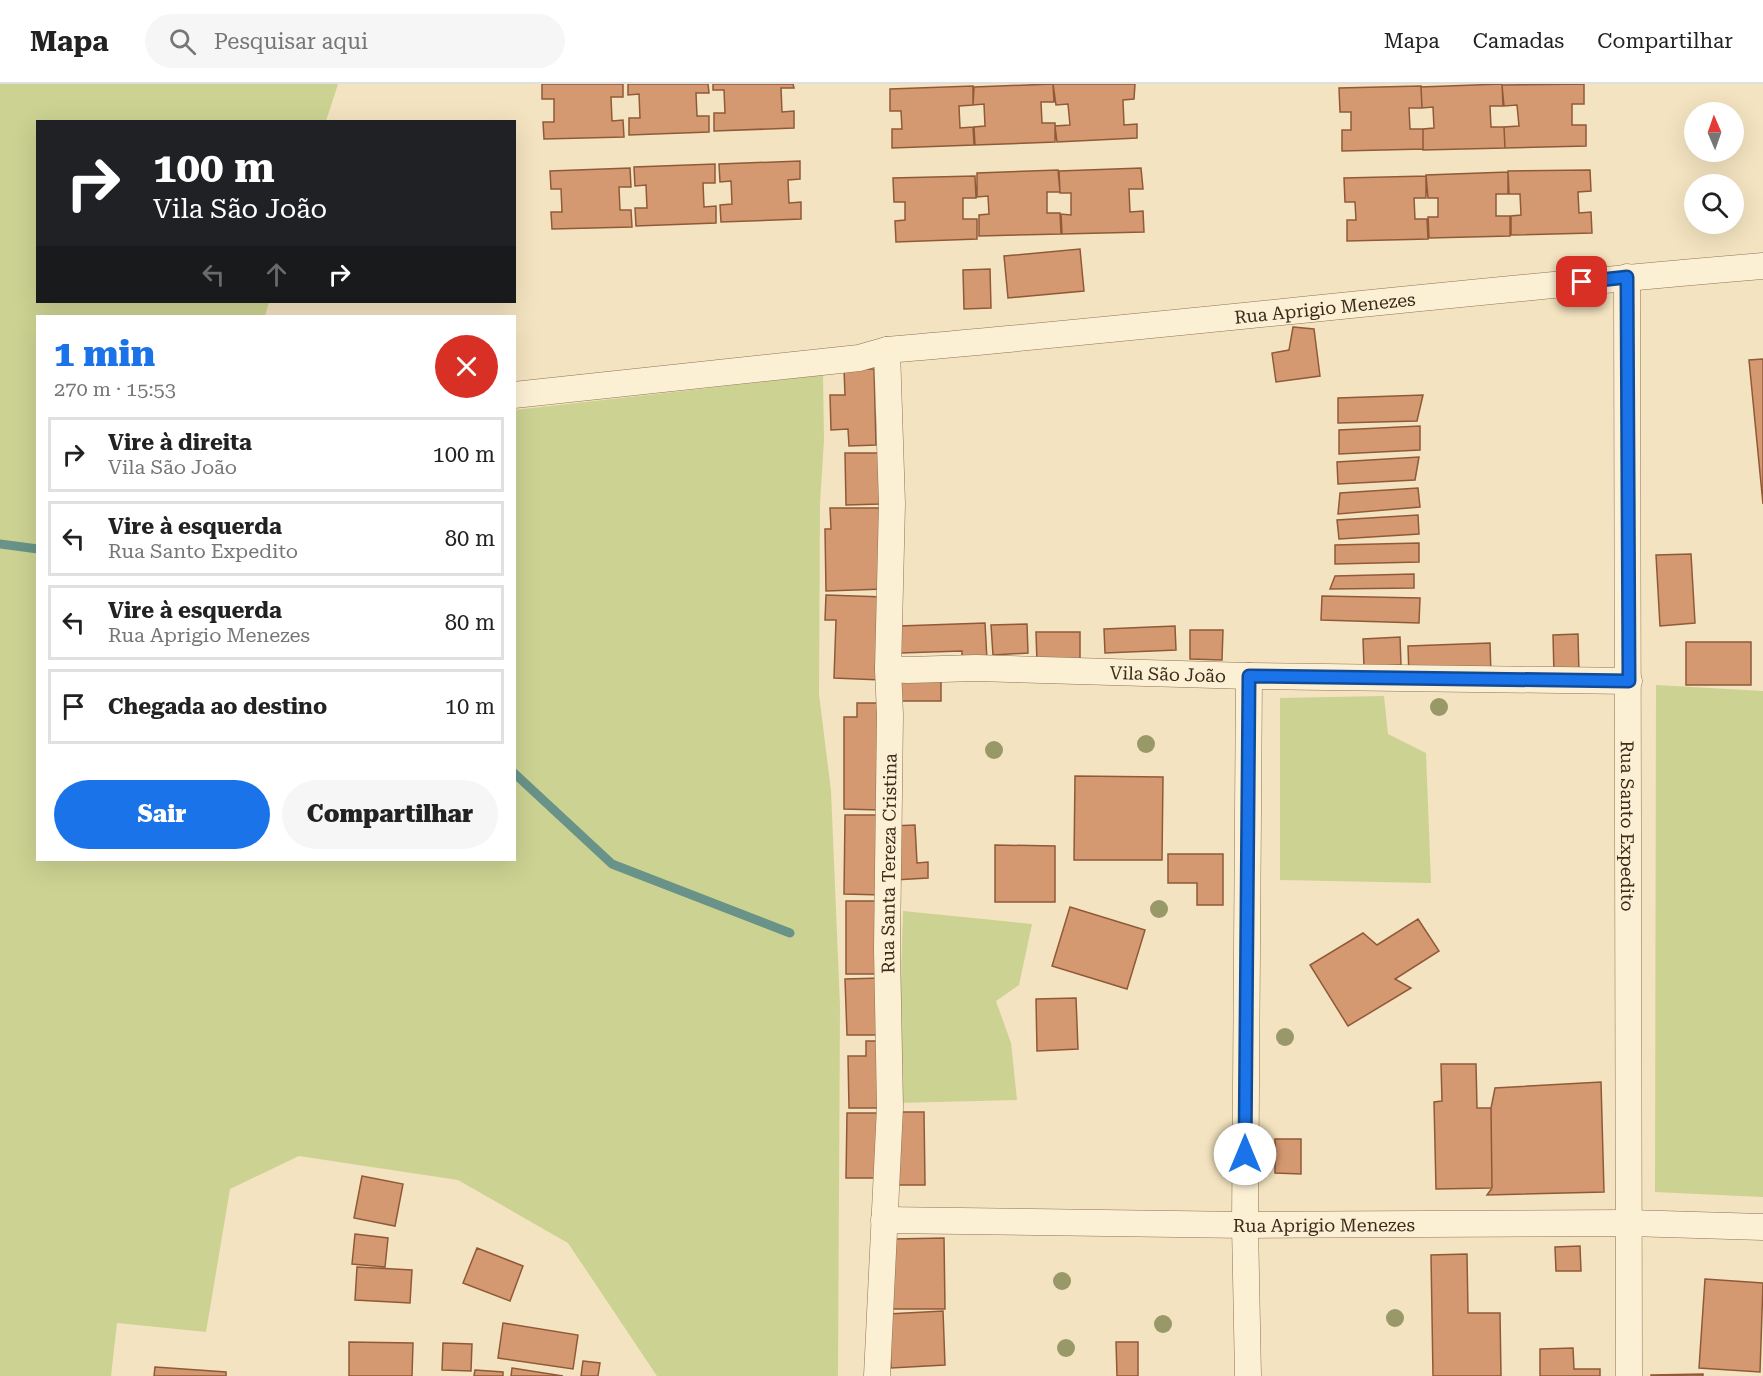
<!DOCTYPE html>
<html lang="pt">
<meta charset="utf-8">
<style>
body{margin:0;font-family:"Roboto Serif",serif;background:#f6f6f6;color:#222;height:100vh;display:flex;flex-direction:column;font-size:22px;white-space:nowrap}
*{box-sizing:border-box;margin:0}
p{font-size:20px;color:#767676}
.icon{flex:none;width:33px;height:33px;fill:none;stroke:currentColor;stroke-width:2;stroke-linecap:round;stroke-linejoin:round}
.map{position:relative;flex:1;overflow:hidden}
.details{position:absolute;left:36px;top:231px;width:480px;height:546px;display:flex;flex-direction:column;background:#fff;border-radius:0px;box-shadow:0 6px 24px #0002}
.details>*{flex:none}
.guide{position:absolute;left:36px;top:36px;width:480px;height:183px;border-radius:0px;box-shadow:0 6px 24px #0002;background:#202124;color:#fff;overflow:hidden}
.needle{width:39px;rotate:358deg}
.controls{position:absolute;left:1684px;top:18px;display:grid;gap:12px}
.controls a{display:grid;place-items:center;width:60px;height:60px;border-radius:50%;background:#fff;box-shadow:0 6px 24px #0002;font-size:30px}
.pin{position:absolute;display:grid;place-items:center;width:51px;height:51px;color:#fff;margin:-26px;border-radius:12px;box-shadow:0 3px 9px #0006}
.me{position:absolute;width:66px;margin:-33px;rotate:0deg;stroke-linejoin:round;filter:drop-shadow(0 0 4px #0008)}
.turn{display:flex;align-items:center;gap:21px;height:126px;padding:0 18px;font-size:27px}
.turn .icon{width:78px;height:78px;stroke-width:2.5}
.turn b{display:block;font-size:42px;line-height:51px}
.lanes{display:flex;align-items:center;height:57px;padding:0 18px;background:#0003;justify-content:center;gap:30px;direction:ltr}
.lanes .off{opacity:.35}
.round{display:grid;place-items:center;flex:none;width:63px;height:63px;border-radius:32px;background:#f6f6f6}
.overview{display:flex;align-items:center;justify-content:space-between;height:102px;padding:0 18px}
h1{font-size:36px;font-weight:800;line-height:45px;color:#1a73e8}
.button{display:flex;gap:12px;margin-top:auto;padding:12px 18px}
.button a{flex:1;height:69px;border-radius:36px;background:#1a73e8;color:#fff;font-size:24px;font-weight:800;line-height:69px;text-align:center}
.button a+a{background:#f6f6f6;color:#222}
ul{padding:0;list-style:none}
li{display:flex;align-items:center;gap:18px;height:75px;margin:0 12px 9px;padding:0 6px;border:3px solid #e0e0e0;border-radius:0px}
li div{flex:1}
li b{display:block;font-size:22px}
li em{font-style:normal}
header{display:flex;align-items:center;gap:36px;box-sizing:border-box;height:84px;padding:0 30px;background:#fff;border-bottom:2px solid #e0e0e0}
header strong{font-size:28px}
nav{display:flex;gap:33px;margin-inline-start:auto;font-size:21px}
.search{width:420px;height:54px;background:#f6f6f6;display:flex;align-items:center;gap:15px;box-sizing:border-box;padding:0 21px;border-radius:33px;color:#767676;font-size:22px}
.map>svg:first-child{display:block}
.green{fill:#ccd292}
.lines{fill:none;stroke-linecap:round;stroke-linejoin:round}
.stream{stroke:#699388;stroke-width:9}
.building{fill:#d59971;stroke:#905a38;stroke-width:1.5}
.street-casing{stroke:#8e7355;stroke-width:27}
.street{stroke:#fcf0d4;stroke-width:26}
.tree{fill:#989868}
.route-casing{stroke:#114b97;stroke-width:15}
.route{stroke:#1a73e8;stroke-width:10}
.labels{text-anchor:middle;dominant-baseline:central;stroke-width:4.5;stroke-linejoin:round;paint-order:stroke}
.street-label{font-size:18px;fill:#3c2b1c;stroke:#f9edd0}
</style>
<header>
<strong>Mapa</strong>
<div class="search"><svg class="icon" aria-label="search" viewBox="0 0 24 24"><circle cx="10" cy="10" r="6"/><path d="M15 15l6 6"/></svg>Pesquisar aqui</div>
<nav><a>Mapa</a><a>Camadas</a><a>Compartilhar</a></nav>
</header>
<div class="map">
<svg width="1763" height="1292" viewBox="0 0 1763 1292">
<rect width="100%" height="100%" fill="#f3e3c0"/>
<path class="green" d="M0,0H338L326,37L38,38V218H269L265,232H38V776H514L515,326L823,291L824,356L820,419L819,610L831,707L840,922L838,1292H657L568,1159L458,1096L299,1072L230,1105L206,1248L117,1239L111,1292H0Z
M1656,601L1763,607V1113L1655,1108Z
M1384,612L1388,650L1426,669L1431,799L1280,796V614Z
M903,827L1032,840L1019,901L996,917L1011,959L1017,1016L897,1019Z"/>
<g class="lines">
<path class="stream" d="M0,460L38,465
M514,689L612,780L790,849"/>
</g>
<path class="building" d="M542,0H623V13H611L612,37L623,36L624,53L544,55L543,38H554V15H542Z
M628,0H708L709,9H696L697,32H709V48L629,51V34H640L639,10L628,11Z
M713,0H793L794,4H781L782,28L794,27V44L714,47V29H725L724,6H713Z
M1053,0L1054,18H1041L1042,39H1055V58L975,61L974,43L985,42L984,20L973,21L974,3Z
M1053,0H1135L1134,15L1123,16L1124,41L1137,40V54L1057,58L1055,42L1070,41L1068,20L1056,21Z
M1502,0L1503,22H1490L1491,43H1504L1505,64L1423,66V45L1434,44L1433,23L1422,24L1421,3Z
M1584,0V20H1572V41H1586V62L1505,64L1504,43L1519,42L1517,21L1504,22L1502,1Z
M973,2V21L959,22L960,44L973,43L974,61L892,64V45H902L901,27H890V5Z
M1421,2L1422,24H1409L1410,45H1423V65L1342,67V46H1351V28H1340L1339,4Z
M800,77V95L788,96L789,119L801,118V135L721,138L720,121L732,120L731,97L720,98L719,80Z
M715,80V99H703L704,123L716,122V139L636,142L635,124H647L646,101L635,102L634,83Z
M630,84L631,103H619L620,126H631L632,143L552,145L551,128H562L561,105H551L550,87Z
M1141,84L1143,105H1129L1130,128L1143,127L1144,148L1062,150L1061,130L1071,131V109H1060L1059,87Z
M1058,86L1060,108H1047V129H1060L1061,150L979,152V131L989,130L988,112L977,113V89Z
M1590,86L1591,107L1578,108L1579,129L1591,128L1592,149L1511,151V132L1521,131L1520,110H1509L1508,87Z
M1508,88V110H1496V132H1510V152L1429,154L1428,133H1438V114H1428L1426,91Z
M975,92L976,114H963V135H977V155L896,158L895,137L905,136V118H894L893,94Z
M1426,92V114H1414L1415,135H1427L1428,155L1347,157V136H1356L1355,118H1345L1344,94Z
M1080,165L1084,207L1008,214L1004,172Z
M990,185L991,224L964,225L963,186Z
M1293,243L1314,245L1320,292L1276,298L1272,269L1289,266Z
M1763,275V420L1749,276Z
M844,285H874L876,361L849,362L848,345L831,346L830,311H845Z
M1423,311L1417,337L1338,339V314Z
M1420,342V366L1339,370V346Z
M845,369H879L880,420L846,421Z
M1419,373L1415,396L1338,400L1337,378Z
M1418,404L1420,423L1338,430L1340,409Z
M830,424H883L884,505L826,507L825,445H831Z
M1418,431L1419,450L1339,455L1337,436Z
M1419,459V478L1335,480V461Z
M1691,470L1695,539L1660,542L1656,471Z
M1414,490V504L1330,505L1335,492Z
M826,511L884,513L881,596L834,594L836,536H825Z
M1322,512L1420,514L1419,539L1321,536Z
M985,539L987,576L962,577V567L900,569L899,542Z
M1027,540L1028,569L993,571L991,541Z
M1175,542L1176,566L1105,569L1104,545Z
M1190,546H1223L1222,576L1190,575Z
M1036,548H1080V578L1037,579Z
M1578,550L1579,590L1554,591L1553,551Z
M1400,553L1401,581L1364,583L1363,555Z
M1686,558H1751V601H1686Z
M1490,559L1491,591L1409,593L1408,562Z
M893,594H941V617H893Z
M857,619H881L880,726L844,725V633H857Z
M1075,692L1163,693L1162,776H1074Z
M845,731H883V811L844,810Z
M915,741L917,779L928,778V794L894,796L891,742Z
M995,761L1055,762V818H995Z
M1168,770H1223V821H1197V799H1168Z
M846,817H881V890H846Z
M1070,823L1145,846L1127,905L1052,882Z
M1418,835L1439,867L1395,895L1411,904L1348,942L1310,881L1363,849L1377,861Z
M881,894L882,951H847L845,895Z
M1076,914L1078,965L1037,967L1036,915Z
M866,957H881V1024H849L848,972H866Z
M1441,980H1476L1477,1024H1491L1492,1104L1436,1105L1434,1018L1442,1017Z
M1601,998L1604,1108L1487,1111L1492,1104L1491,1024L1495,1004Z
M898,1028H924L925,1101H899Z
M847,1029H879V1094H846Z
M1275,1055H1301V1090L1275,1089Z
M362,1092L403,1100L395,1142L354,1134Z
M355,1150L388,1154L385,1183L352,1180Z
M944,1154L945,1225H893L892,1155Z
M1580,1162L1581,1187H1556L1555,1163Z
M477,1164L523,1182L510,1217L463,1199Z
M1467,1170L1468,1229H1500L1501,1292H1433L1431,1171Z
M357,1183L412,1186L410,1219L355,1216Z
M1705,1195L1763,1199L1760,1288L1699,1284Z
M943,1227L945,1281L891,1284L888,1230Z
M503,1239L578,1251L573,1285L498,1274Z
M349,1258L413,1259L412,1292H349Z
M1116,1258H1138V1292H1117Z
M443,1259L472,1260L471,1287L442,1286Z
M1573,1264L1574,1285H1600V1292H1540V1265Z
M583,1277L600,1279L598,1292H581Z
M155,1283L226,1288V1292H154Z
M512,1284L563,1292H511Z
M475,1286L503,1288V1292H474Z
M1703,1290V1292H1651V1291Z"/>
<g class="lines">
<g class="street-casing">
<g id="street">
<path id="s1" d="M1627,193L1629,1292"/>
<path id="s2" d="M514,311L859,274L887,266C1179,241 1471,206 1763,182"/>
<path id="s3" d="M888,585L908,586L976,584L1249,592L1629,597"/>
<path id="s4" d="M884,1136L1245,1141L1629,1139L1763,1143"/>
<path id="s5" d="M877,1292L890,1023L887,865L890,631L888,585L892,420L887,266"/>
<path d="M1248,1292L1245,1141L1249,592"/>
</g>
</g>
<use href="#street" class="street"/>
</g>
<g class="tree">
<circle cx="1439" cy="623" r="9"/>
<circle cx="1146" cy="660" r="9"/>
<circle cx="994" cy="666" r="9"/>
<circle cx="1159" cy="825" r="9"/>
<circle cx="1285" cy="953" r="9"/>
<circle cx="1062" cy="1197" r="9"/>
<circle cx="1395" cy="1234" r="9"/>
<circle cx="1163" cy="1240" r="9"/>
<circle cx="1066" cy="1264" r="9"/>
</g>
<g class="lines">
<g class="route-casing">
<path id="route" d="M1245,1070L1249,592L1629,597L1627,193L1582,198"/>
</g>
<use href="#route" class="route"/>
</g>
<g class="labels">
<g class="street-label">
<text stroke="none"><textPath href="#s2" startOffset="816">Rua Aprigio Menezes</textPath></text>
<text stroke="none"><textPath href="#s3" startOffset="280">Vila São João</textPath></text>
<text stroke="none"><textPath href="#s1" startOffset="549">Rua Santo Expedito</textPath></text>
<text stroke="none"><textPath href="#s5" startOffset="513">Rua Santa Tereza Cristina</textPath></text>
<text stroke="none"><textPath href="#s4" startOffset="440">Rua Aprigio Menezes</textPath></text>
</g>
</g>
</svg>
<div class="controls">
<a><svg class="needle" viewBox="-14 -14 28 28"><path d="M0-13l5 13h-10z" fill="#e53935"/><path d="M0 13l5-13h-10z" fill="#767676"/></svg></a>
<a><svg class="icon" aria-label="search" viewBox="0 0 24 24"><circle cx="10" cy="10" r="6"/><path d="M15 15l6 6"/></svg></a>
</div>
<div class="pin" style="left:1582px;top:198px;background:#d93025"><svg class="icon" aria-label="arrive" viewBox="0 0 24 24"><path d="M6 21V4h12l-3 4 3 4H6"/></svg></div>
<svg class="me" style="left:1245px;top:1070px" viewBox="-20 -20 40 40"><circle r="19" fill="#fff"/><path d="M0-13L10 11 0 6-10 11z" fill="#1a73e8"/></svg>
<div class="guide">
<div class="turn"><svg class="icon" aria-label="right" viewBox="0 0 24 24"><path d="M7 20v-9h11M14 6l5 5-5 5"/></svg><div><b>100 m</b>Vila São João</div></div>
<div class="lanes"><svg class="icon off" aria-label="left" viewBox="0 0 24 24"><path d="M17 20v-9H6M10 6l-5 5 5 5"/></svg><svg class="icon off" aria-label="ahead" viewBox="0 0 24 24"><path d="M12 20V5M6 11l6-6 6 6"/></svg><svg class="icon" aria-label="right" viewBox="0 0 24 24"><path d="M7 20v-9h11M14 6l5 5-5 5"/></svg></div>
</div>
<section class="details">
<div class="overview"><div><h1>1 min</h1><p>270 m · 15:53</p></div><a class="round" style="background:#d93025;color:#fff"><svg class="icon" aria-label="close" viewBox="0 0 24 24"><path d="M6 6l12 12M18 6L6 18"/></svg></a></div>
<ul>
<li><svg class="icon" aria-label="right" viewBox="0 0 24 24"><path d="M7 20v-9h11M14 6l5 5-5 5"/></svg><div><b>Vire à direita</b><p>Vila São João</p></div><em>100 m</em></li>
<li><svg class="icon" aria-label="left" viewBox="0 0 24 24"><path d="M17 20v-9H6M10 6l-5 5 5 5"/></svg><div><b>Vire à esquerda</b><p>Rua Santo Expedito</p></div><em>80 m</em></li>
<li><svg class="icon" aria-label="left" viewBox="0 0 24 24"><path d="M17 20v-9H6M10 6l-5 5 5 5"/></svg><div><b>Vire à esquerda</b><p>Rua Aprigio Menezes</p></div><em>80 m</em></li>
<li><svg class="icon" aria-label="arrive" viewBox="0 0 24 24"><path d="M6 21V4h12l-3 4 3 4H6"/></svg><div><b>Chegada ao destino</b></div><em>10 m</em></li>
</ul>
<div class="button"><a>Sair</a><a>Compartilhar</a></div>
</section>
</div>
